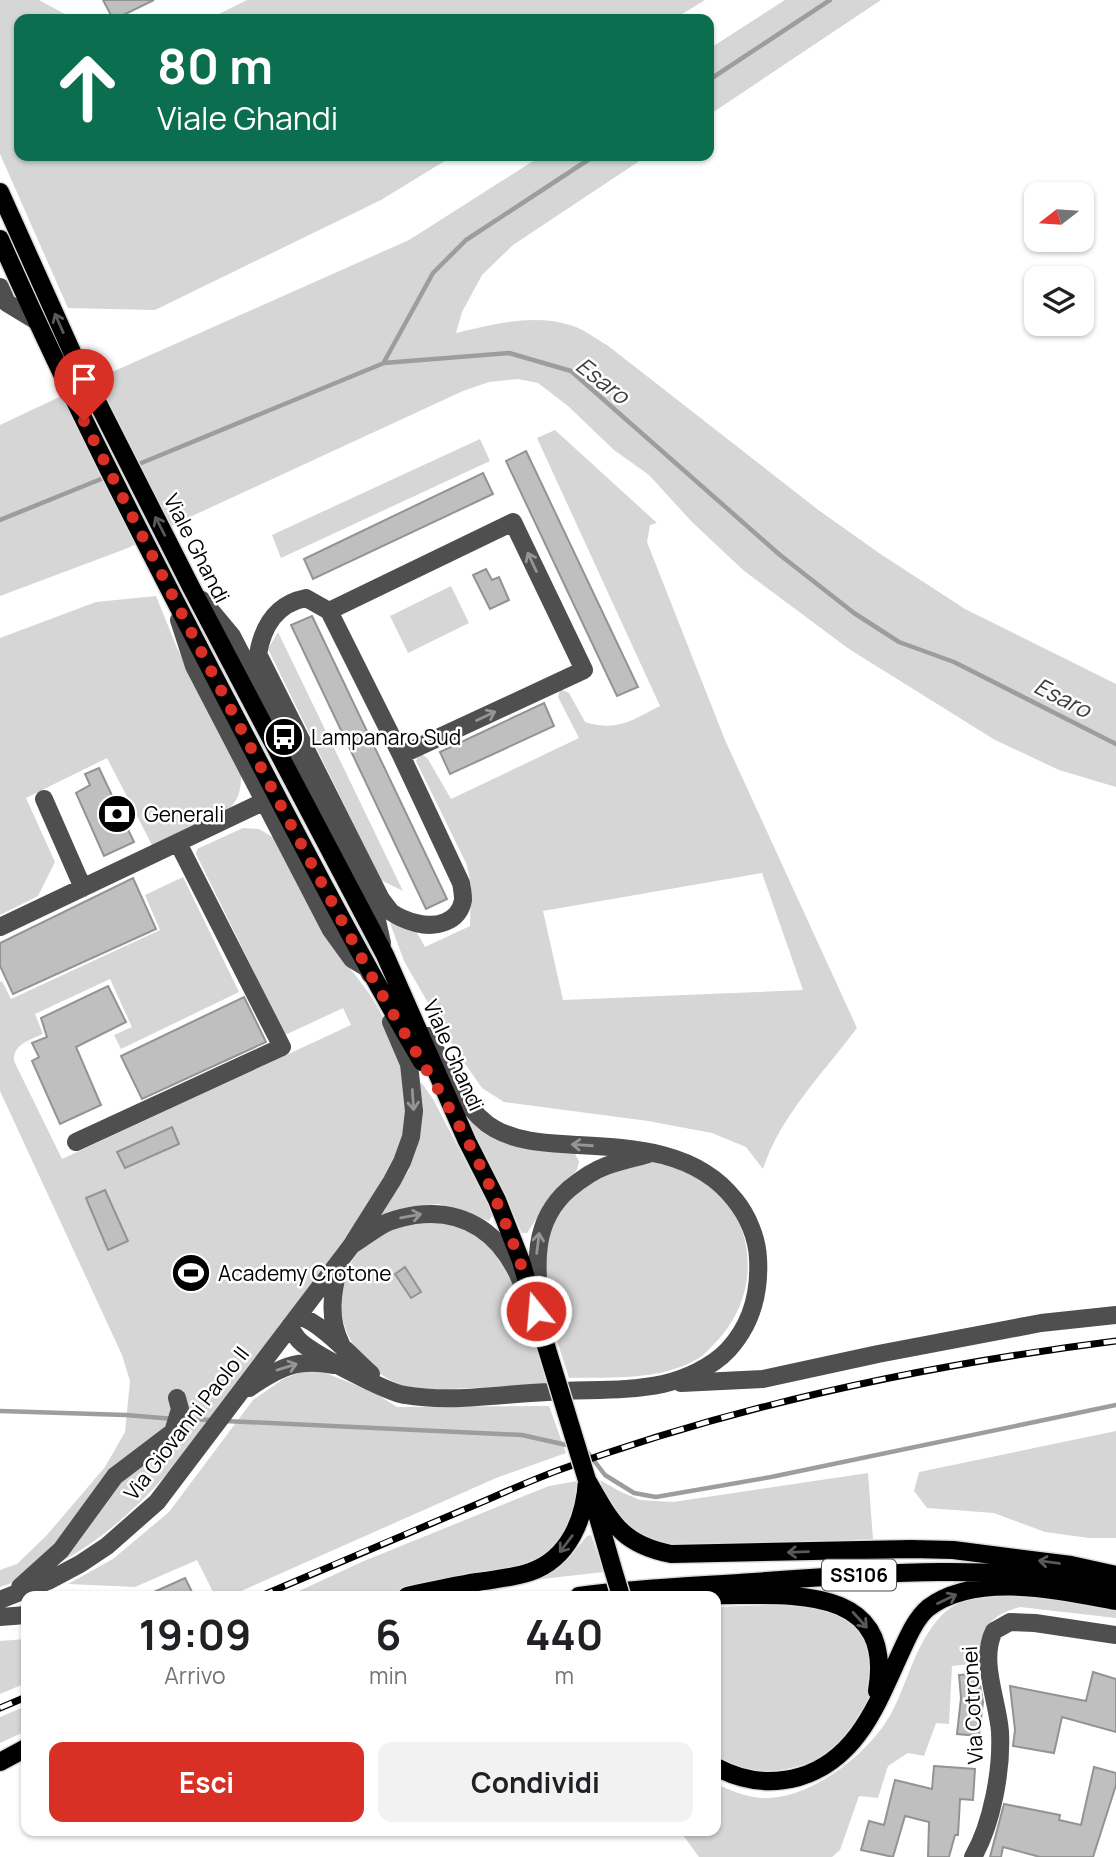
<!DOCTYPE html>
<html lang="it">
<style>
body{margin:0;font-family:Manrope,sans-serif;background:#f2f2f2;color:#202124;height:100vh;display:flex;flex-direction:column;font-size:26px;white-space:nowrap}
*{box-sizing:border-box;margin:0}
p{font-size:23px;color:#757577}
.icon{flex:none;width:38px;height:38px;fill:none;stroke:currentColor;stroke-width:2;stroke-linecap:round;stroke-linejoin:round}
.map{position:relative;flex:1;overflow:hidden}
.drawer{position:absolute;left:21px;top:1591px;width:700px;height:245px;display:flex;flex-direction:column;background:#fff;border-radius:14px;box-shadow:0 2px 5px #0004}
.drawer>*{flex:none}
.top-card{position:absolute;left:14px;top:14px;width:700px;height:147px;border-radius:14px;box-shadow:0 2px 5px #0004;background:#0b6e4f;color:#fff;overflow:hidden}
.needle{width:46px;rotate:253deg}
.tools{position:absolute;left:1024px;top:182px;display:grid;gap:14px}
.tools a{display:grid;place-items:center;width:70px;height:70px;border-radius:14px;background:#fff;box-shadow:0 2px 5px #0004;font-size:35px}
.pin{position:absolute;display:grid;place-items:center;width:60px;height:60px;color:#fff;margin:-72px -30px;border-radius:50% 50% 50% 0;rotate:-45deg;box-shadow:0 0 7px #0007}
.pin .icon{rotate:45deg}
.me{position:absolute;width:77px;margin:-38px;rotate:343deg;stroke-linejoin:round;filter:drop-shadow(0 0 5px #0008)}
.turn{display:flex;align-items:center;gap:24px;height:147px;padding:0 28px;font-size:32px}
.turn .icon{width:91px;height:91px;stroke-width:2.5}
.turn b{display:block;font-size:49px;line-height:60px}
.eta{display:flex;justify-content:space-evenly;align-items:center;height:119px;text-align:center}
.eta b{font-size:42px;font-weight:700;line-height:49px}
.cta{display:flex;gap:14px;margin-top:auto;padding:14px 28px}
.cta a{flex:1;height:80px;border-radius:14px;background:#d93025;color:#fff;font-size:28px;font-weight:700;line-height:80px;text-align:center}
.cta a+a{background:#f2f2f2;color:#202124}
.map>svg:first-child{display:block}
.green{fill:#d6d6d6;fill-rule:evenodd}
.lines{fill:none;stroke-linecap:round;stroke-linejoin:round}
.stream{stroke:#9d9d9d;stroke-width:4.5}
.building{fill:#bfbfbf;stroke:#939393;stroke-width:2}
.major-casing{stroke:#dbdbdb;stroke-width:21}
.minor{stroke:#4f4f4f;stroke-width:18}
.major{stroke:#000;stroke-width:18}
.rail-casing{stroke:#000;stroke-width:7}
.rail{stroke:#fff;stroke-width:4.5;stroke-dasharray:13;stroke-linecap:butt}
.major-bridge-casing{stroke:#dbdbdb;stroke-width:21;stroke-linecap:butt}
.major-bridge{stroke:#000;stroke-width:18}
.oneway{stroke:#595959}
.oneway2{stroke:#959595}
.route{stroke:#d93025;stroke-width:12;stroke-dasharray:0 21.6}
.labels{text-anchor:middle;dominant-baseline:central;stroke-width:5;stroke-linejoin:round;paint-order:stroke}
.shield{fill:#fff;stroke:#4c4c4c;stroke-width:2}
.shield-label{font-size:19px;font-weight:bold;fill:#000}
.street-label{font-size:21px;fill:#000;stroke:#fff}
.poi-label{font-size:21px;fill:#000;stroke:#fff;text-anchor:start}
.water-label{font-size:23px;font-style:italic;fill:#3e3e3e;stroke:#fff}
</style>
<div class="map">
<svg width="1116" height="1857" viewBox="0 0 1116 1857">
<rect width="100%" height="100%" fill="#fff"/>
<path class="green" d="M0,0H39L74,19H19V156H453L381,200L155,310L68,308L0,154Z
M247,0H705L674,19H209Z
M785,0H881L709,115V49Z
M541,156H647L513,245L482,275L462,312L456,333C495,324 534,313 573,326C585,330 596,339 607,345L817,509L879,553L965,609L1116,684V787L1059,770L995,740L849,649L743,570L692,522L649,475L614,450L568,406L538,383L518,379L489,382L463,391L177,523L128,548L0,596V425L110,373L409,240Z
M555,430L657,523L650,525L647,542L725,740L857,1028C824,1072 780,1116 763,1169L746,1147L712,1133L648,1121L504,1102L482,1088L454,1048L404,961L390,923L415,929L425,947L470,926L471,886L467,865L416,761L418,755H423L428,759L451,799L579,738L558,697L560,689L569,693L585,722C618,732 632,720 660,706L537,438ZM762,873L803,990L563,1000L543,911Z
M480,439L490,461L281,558L272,535Z
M451,586L469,623L408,653L390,616Z
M156,596L177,648L241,773C241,782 241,792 236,800C226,819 172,836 152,845L107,758L26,798L55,862L38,896L0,915V638L96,602Z
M278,632L403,891L381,880L268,649Z
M243,828L259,829L274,838C293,873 313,918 336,950C346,964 358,978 368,992C393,1028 414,1084 405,1128C400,1157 381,1184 366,1209C329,1260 291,1312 253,1363C200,1435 147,1512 68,1558C47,1570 23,1579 0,1587V1570L17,1564L47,1535L105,1467L125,1432L130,1381L122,1355L0,1091V982L2,981L11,999L160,930L145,895L183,877L239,992L121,1049L114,1035L132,1027L110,979L35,1014L43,1034C30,1040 13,1044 14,1061L62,1159L351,1025L343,1008L285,1035L196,854L197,849Z
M421,1082L433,1099L493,1214L489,1221L439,1204L413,1206L378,1216L409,1170L416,1142L419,1088Z
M463,1114C500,1150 528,1145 575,1154L579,1161L577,1170L553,1194L527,1233H522L505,1195Z
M655,1161C676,1166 700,1174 716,1190C760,1233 757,1301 715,1343C710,1348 705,1354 699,1358C661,1381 612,1377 569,1378L541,1291L548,1223L595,1173Z
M419,1220C444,1221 465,1225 486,1240C517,1263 536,1347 547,1385L421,1390C363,1382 319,1316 352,1261C366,1237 393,1227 419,1220Z
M305,1371H321L375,1393L397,1407L549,1406L566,1453L496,1478L230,1596H215L197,1560L135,1587L68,1584L113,1559L169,1512L253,1400L285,1378Z
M1116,1431V1538H1089L1045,1532L994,1513L927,1508L914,1491L919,1472Z
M868,1473L873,1539L720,1546L676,1545L652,1539L624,1524L607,1500L600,1480L619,1491L640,1500L673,1502Z
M577,1481L578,1497L575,1514L557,1544L535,1561L512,1568L370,1596H288L364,1561L524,1496L549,1486Z
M591,1535L604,1572L533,1580L568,1559L587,1536Z
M1005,1593L1116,1608V1618L1020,1607C987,1617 980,1629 981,1663L952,1666L949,1724L936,1723L924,1756L908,1753L888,1766L878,1798L859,1796L840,1850L832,1857H699L680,1831L716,1830V1784C729,1790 747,1797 761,1798C810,1801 872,1752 893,1710C909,1678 916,1643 941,1616C958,1598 983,1596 1005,1593Z
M798,1604C818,1607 837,1609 853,1622C863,1631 867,1643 870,1655C874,1669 872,1683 868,1697C863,1712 856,1728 845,1740C823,1763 781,1774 751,1771C739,1769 726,1763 716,1757V1607Z
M26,1639V1683L0,1694V1641Z
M26,1706V1731L0,1743V1717Z"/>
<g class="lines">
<path class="stream" d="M709,80L830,0
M384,362L433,273L466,240L594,156
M134,466L384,363L509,353L571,371L780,555L854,613L899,642L954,662L1116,744
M0,520L106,477
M0,1411L126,1415L174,1419
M183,1419L212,1420
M225,1421L522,1435L571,1446
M586,1450L605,1475L634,1493L656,1497L771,1477L1116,1405"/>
</g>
<path class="building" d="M103,0H154L115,19H113Z
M526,451L638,687L617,696L506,461Z
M483,473L493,494L313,579L304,559Z
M486,569L492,580L499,577L509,600L490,609L473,575Z
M312,616L447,899L426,909L291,625Z
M544,703L554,726L450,774L440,752Z
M99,768L134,842L104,856L76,793L90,785L85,774Z
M133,878L156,929L13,994L0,966V943Z
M108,986L126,1022L76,1047L101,1105L60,1124L32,1061L39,1057L32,1043L47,1037L41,1018Z
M244,997L266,1042L142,1099L121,1056Z
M172,1127L179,1144L125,1168L117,1152Z
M105,1190L128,1241L108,1250L86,1198Z
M405,1267L421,1292L411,1298L395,1274Z
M185,1578L194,1596H145Z
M1093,1672L1116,1679V1732L1062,1717L1054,1753L1013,1746L1015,1730L1010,1686L1086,1701Z
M978,1674L983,1702L979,1736L957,1734L961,1698L959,1675Z
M934,1766L975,1769L973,1800L960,1799L958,1835H955L949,1857H928L929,1822L905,1816L893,1857L861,1850L869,1821L884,1825L895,1780L932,1789Z
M1094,1767L1116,1773V1785L1093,1857H1040L1003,1847L1001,1857H990L1004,1804L1060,1815L1059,1820L1081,1825Z"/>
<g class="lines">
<g class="major-casing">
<path id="major" d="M0,192L72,352L191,587L385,955L467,1141L497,1200L521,1261L543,1336
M0,239C69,396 147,547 226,699C290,821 352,943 422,1062
M587,1480C611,1521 620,1544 671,1554L911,1549L953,1550L1071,1565L1116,1575
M595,1507L612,1566
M708,1595C779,1597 896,1578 877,1691
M407,1596C430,1591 453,1586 477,1582C495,1579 513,1578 530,1572C569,1559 585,1518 587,1480
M579,1596C637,1588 696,1586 754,1582C874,1573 998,1563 1116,1587
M0,1762L26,1748
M716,1767C742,1781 770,1785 799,1777C857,1760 877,1704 900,1654C907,1639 915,1619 928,1608C977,1571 1061,1591 1116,1601"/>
</g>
<path class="minor" d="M0,287L7,303L35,320
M306,598L329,611L401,755L461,883C462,888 463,895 463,900C459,923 435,928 416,923C408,921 398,917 391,912C388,908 384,903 381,899L258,654C263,626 276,604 306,598Z
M202,600L232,636L376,916L382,943
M329,611L513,522L584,670L401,755
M179,620L194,666L331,930L352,959L367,968L370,974
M44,799L83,888
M0,927L265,801
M76,1142L282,1047L178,843
M352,1245C363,1238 373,1230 384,1224C393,1219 405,1217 415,1215C466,1208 502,1235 521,1281
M339,1266C332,1293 328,1318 341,1344
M541,1311C536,1266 531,1222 569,1189C580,1180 592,1171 606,1166C620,1161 634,1158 648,1154
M298,1316C320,1321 353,1358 371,1374
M290,1326C293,1333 296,1338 302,1343C316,1355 388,1393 405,1395C451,1403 501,1394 547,1392C585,1389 625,1392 663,1384C685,1379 712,1367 728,1350C752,1324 760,1293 758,1258C757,1238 748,1216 735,1200C697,1151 635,1148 577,1145C550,1143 520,1143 495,1129C465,1113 445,1066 428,1036
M681,1383L763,1379L878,1354L1041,1323L1116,1315
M249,1388C278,1368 297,1358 333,1365
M20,1587L61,1550L115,1476L173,1432L180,1409L177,1398
M0,1600L48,1581L80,1564L107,1546L157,1502L351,1246L392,1181L402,1162L411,1137L414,1111L409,1064L391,1022
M0,1617L26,1615
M973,1857C992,1824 1002,1770 1000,1732C998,1701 979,1661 994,1631L1010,1622L1035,1623L1116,1635"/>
<use href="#major" class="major"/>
<g class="rail-casing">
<path id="rail" d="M261,1596C326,1568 391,1540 456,1513C490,1499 524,1483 559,1470C739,1404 926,1365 1116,1341
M0,1708L26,1697"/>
</g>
<use href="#rail" class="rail"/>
<g class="major-bridge-casing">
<path id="major-bridge" d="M543,1336L587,1480
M612,1566L621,1596"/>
</g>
<use href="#major-bridge" class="major-bridge"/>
</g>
<defs><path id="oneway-shaft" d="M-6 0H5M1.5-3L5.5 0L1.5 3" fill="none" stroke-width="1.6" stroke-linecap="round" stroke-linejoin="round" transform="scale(1.75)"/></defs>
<g class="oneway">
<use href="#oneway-shaft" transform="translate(59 323) rotate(-114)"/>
<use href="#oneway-shaft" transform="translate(160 526) rotate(-117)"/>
<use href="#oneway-shaft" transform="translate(566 1544) rotate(127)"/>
<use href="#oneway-shaft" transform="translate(798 1552) rotate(178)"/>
<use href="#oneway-shaft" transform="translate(1049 1562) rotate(-172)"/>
<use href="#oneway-shaft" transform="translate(947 1599) rotate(-25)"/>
<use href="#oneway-shaft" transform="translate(860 1620) rotate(48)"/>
</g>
<g class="oneway2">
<use href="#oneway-shaft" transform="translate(532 562) rotate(-115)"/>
<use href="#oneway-shaft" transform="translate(486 716) rotate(-25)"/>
<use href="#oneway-shaft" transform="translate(413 1100) rotate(86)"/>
<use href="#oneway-shaft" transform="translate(582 1145) rotate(-176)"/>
<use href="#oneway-shaft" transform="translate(411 1216) rotate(-10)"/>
<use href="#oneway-shaft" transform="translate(538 1243) rotate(-83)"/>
<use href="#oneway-shaft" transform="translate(287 1367) rotate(-17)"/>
</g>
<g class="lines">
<path class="route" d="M84,421C176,603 269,786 366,966C398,1025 435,1081 467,1140C496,1194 518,1252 536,1311"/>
</g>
<defs>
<g id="bus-disc" transform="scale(2.0125)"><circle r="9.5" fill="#000" stroke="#fff"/><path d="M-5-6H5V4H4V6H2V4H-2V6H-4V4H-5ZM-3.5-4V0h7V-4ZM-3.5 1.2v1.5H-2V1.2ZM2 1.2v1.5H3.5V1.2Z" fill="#fff"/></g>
<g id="bank-disc" transform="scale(2.0125)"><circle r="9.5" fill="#000" stroke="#fff"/><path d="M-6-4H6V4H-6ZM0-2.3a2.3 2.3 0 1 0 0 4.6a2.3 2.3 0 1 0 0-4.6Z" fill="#fff"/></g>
<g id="stadium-disc" transform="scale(2.0125)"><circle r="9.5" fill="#000" stroke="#fff"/><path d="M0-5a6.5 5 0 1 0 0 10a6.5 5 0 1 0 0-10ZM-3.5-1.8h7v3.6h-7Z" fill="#fff"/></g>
</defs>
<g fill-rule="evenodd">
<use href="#bus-disc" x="284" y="737"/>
<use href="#bank-disc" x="117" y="814"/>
<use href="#stadium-disc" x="191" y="1273"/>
</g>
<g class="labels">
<rect class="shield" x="822" y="1559.5" width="74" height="31" rx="5"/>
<g class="shield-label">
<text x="859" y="1575">SS106</text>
</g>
<g class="street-label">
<text transform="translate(197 548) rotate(63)">Viale Ghandi</text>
<text transform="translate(454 1055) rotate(66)">Viale Ghandi</text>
<text transform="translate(186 1423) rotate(-52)">Via Giovanni Paolo II</text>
<text transform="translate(972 1705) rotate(-93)">Via Cotronei</text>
</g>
<g class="poi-label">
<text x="311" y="737">Lampanaro Sud</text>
<text x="144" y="814">Generali</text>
<text x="218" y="1273">Academy Crotone</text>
</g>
<g class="water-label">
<text transform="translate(603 380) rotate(38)">Esaro</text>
<text transform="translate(1063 697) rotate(27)">Esaro</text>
</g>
</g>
</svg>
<div class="tools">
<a><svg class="needle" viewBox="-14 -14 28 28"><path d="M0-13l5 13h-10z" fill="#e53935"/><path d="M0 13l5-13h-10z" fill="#757577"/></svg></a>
<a><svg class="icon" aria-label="layers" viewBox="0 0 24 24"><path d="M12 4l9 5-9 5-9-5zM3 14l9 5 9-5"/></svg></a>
</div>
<div class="pin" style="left:84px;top:421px;background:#d93025"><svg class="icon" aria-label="arrive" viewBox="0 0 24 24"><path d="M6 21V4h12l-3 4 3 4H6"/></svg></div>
<svg class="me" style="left:536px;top:1311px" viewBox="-20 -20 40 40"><circle r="17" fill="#d93025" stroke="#fff" stroke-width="3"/><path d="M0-11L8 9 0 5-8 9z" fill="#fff"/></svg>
<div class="top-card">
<div class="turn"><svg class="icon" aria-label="ahead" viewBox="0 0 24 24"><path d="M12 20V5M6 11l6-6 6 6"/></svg><div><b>80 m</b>Viale Ghandi</div></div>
</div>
<section class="drawer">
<div class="eta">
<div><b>19:09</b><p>Arrivo</p></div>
<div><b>6</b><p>min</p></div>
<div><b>440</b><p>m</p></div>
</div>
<div class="cta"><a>Esci</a><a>Condividi</a></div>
</section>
</div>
